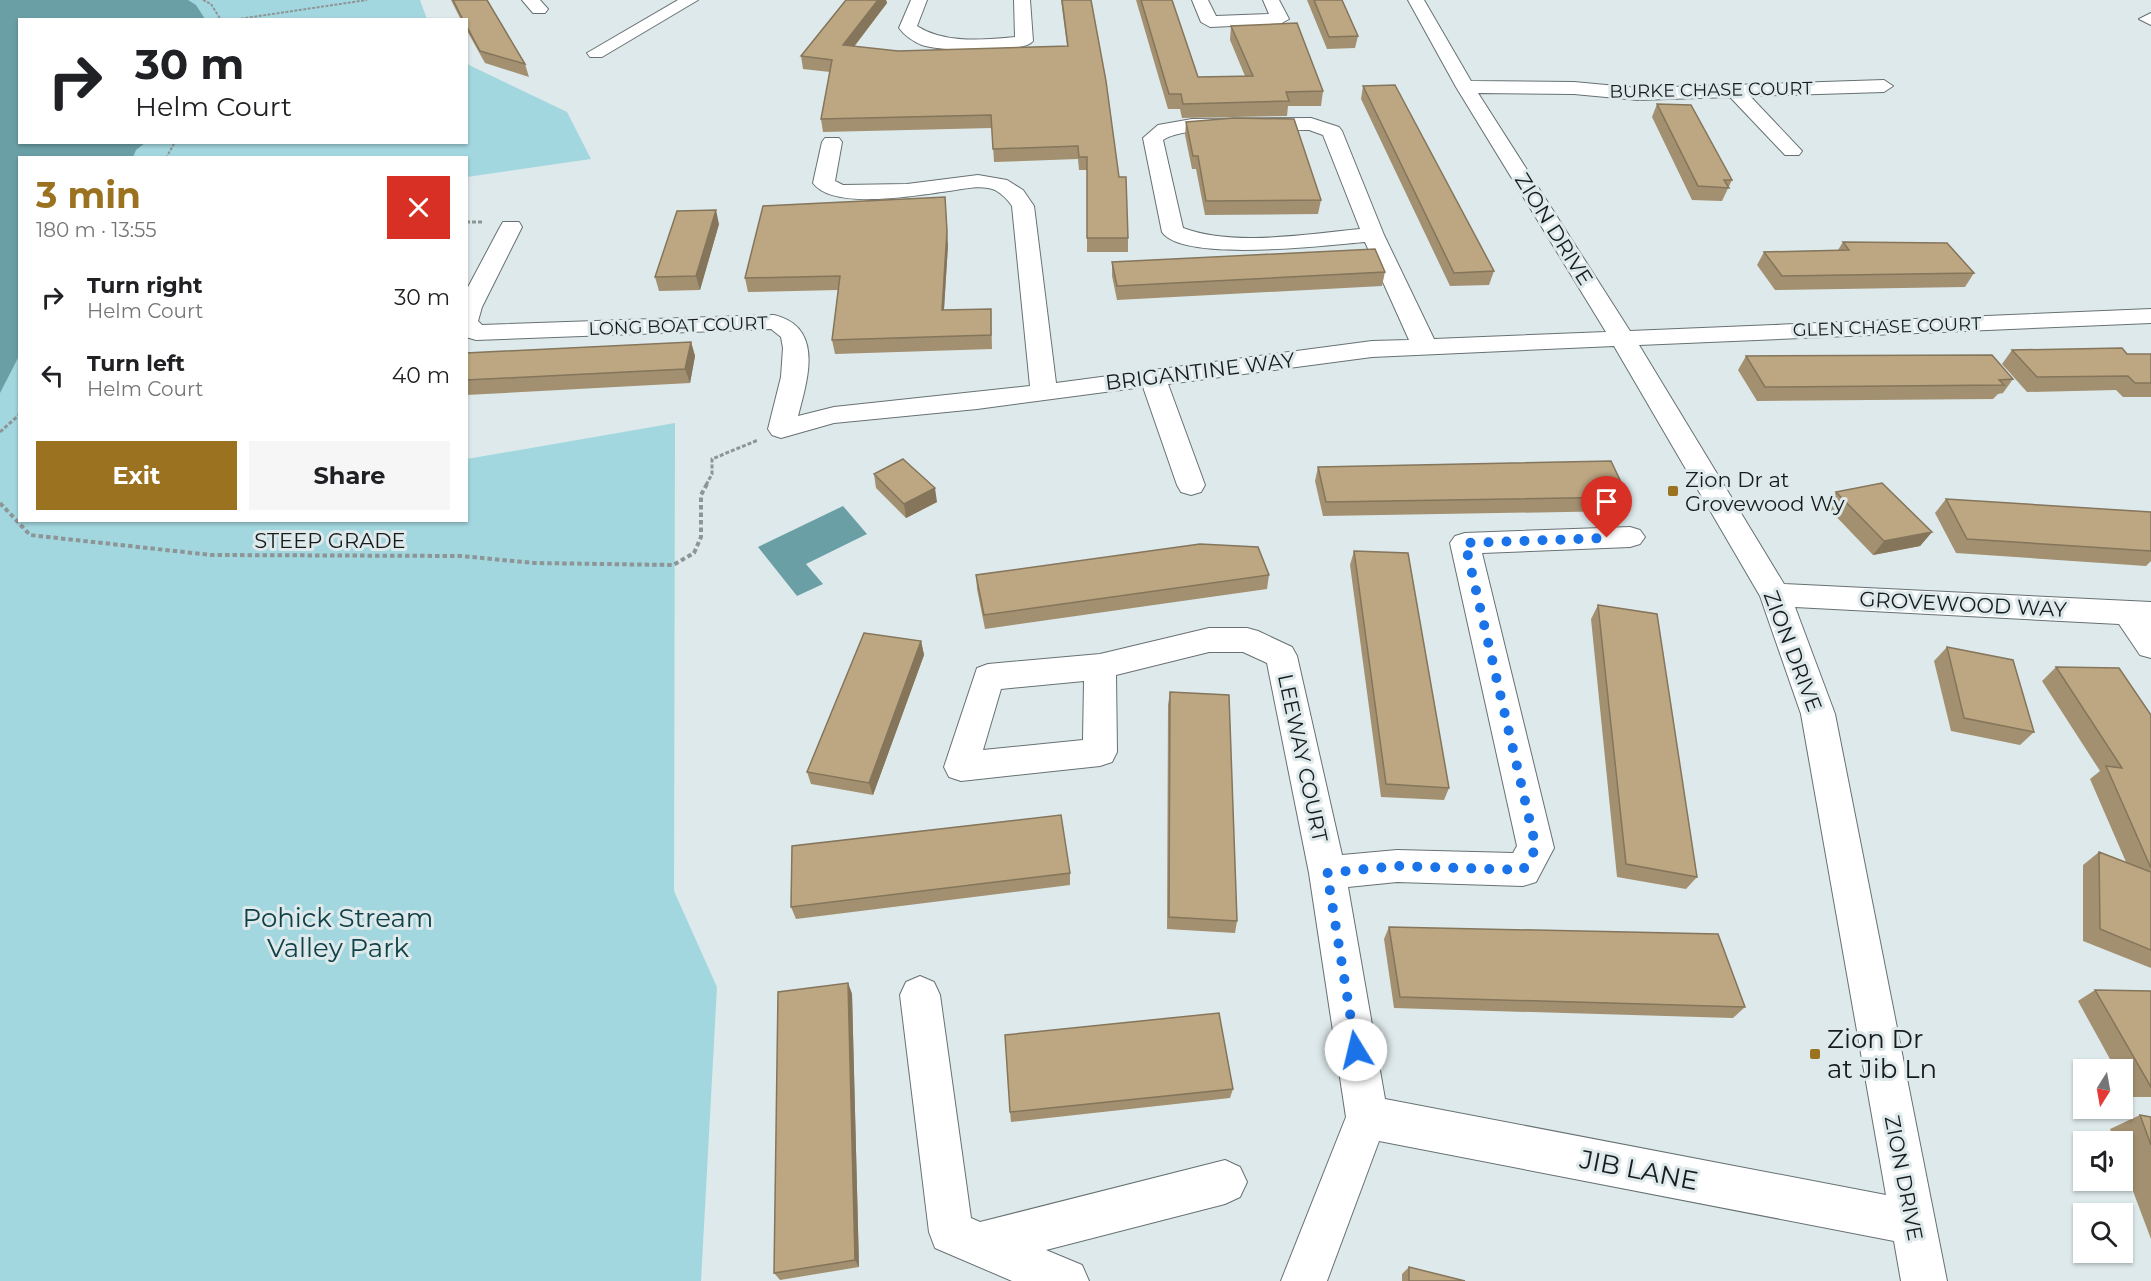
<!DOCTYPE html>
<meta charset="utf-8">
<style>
body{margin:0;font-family:Montserrat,sans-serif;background:#f6f6f6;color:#202124;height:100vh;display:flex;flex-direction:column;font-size:22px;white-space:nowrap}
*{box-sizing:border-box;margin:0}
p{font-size:20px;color:#757577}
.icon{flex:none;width:33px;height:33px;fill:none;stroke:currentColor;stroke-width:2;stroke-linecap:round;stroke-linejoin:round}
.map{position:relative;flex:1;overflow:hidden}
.sheet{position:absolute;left:18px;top:156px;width:450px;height:366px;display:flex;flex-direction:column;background:#fff;border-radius:0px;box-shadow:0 2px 4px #0004}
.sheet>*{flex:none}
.hud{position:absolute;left:18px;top:18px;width:450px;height:126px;border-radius:0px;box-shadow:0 2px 4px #0004;background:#fff;color:#202124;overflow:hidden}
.needle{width:39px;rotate:191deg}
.fabs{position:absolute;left:2073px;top:1059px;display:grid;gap:12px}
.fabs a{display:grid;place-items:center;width:60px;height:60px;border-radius:0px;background:#fff;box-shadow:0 2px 4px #0004;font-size:30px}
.pin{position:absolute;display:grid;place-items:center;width:51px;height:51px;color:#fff;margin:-62px -26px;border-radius:50% 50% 50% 0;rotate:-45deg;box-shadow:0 0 6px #0007}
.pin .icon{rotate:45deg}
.me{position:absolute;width:66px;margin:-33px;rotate:351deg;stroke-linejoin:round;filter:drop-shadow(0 0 4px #0008)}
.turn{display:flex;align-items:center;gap:21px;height:126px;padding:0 18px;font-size:27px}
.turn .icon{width:78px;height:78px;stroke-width:2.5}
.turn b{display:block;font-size:42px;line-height:51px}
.round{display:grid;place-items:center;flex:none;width:63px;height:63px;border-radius:0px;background:#f6f6f6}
.head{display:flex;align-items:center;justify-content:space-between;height:102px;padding:0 18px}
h1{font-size:36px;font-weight:700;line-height:45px;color:#9b7320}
.button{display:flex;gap:12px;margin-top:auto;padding:12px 18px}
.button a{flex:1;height:69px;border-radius:0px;background:#9b7320;color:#fff;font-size:24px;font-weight:700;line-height:69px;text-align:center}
.button a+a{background:#f6f6f6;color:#202124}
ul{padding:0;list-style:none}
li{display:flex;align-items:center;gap:18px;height:78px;padding:0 18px}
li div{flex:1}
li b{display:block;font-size:22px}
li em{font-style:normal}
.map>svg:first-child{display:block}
.green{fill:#a3d7df}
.water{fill:#6b9fa6}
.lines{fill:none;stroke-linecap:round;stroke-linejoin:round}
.minor-casing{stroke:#677173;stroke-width:2}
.path-far2{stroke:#8d9596;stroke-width:2;stroke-dasharray:3 1.5;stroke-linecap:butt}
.path-far1{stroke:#8d9596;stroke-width:3;stroke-dasharray:4 2;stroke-linecap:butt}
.path{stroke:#8d9596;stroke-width:4;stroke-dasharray:4.5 3;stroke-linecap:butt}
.minor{fill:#fff;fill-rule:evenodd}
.wall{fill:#a29070}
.shaded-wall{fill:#84755b}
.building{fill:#bca782;stroke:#84755b;stroke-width:1.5}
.route{stroke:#1a73e8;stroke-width:10;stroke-dasharray:0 18}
.poi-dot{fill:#9b7320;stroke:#dee9eb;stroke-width:2}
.labels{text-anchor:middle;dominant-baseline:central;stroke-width:6;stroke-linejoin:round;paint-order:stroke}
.far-street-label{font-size:18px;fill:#171b1c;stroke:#dee9eb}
.street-label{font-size:21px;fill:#171b1c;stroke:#dee9eb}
.poi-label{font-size:21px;fill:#171b1c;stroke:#dee9eb;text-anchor:start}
.near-park-label{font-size:26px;fill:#0f4147;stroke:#dee9eb}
.near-poi-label{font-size:26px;fill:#171b1c;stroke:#dee9eb;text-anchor:start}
.near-street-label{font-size:26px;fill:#171b1c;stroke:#dee9eb}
</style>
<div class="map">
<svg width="2151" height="1281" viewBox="0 0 2151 1281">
<rect width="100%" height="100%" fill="#dee9eb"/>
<path class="green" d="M0,0H420L427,19L20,20V142H466L467,64L567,112L591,159L467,177L466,158H20V520H466L467,459L675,423L674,891L717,987L701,1281H0Z"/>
<path class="water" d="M0,0H188L196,5L205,19L20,20V142L145,143L136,150L133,157L20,158L19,356L0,393Z
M843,506L867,534L806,564L823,584L797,596L758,547Z"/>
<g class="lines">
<g class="minor-casing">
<path id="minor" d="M522,0H540L548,9L545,13H533Z
M678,0H698L602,57H590L587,53Z
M911,0H927L917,26C945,44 983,40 1015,37L1014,0H1030L1033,41C1024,54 937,51 922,45C914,42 904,35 899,28Z
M1192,0H1208L1216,16L1269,14L1263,0H1279L1289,19L1280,24L1210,27L1201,22Z
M1408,0H1424L1471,81L1574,82L1638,88L1884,80L1893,86L1884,92L1750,96L1802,151L1799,155H1785L1730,97L1638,100L1574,94L1478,93L1630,331L2151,309V323L1639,345L1784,584L2151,602V658L2140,655L2119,624L1795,607L1835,714L1947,1281H1901L1894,1241L1379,1141L1327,1281H1281L1346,1117L1309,873L1267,663L1243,652H1209L1116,675L1117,752L1112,762L1100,766L961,781L949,777L944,767L977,668L988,664L1100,654L1209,628H1247L1258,631L1292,647L1297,656L1342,855L1397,850L1513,853L1517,846L1450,543L1455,536L1465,533L1630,527L1640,530L1645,537L1640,544L1630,547L1482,553L1554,848L1536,882L1523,886L1397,882L1348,887L1385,1099L1886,1195L1801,714L1760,596L1614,346L1372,357L1168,384L1205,485L1201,492L1191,495L1181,492L1177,485L1143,387L977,409L834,423L781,438L772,435L768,429L781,377L783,348L781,337L771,329L476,340L466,337V291L500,227L503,222H519L522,227L482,307L478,321L482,325L774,315C824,327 808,378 798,416L834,407L1030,386L1012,206C1008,200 1002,194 995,190C982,184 963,189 949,191C918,195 833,211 813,183L822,142L825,138H839L842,142L835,181L843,185L907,184L978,175L1007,180L1023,190L1034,206L1056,383L1372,341L1409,340L1365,242C1328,245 1183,263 1162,232L1143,138L1158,125L1192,119L1311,118L1339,127L1342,131L1384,235L1434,339L1606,332L1456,87ZM1309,130L1323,135L1360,229C1306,234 1234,247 1183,228L1163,140C1184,124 1279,130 1309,130ZM1084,681L1083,740L983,750L1001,689Z
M2151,13V25L2139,19Z
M920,976L934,982L940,995L971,1218L980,1222L1225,1160L1240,1167L1247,1182L1240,1197L1225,1204L1046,1250L1082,1265L1089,1281H1012L935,1248L929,1232L900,995L906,982Z"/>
</g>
<path class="path-far2" d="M203,0L211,4L221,20
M232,20L367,0
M166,158L175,142"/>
<path class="path-far1" d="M466,222H484
M0,432L20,414
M706,485L712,474V459L758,440"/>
<path class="path" d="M0,503L30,535L211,555L461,556L534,563L673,565L694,553L701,537V495L707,484"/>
<use href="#minor" class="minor"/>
</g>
<path class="wall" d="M451,0H487L525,64L529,77L485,63L466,29V20H461Z
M846,0H886L887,3L854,47L898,51L1067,46L1061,0H1091L1128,238V252H1087V170H1079L1078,159L994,162L992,128L823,132L821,119L830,72L803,69L801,56Z
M1136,0H1172L1198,77L1245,76L1230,40L1231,26L1323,91L1321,106H1288L1287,116L1182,118L1180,109H1168Z
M1307,0H1342L1358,36L1355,48L1327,49Z
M1363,86L1494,271L1489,285L1450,286L1361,99Z
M1657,104L1732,180L1722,201L1692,200L1652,117Z
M1186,122L1321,200L1318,214L1205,215L1196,169H1192L1185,135Z
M719,224L700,290L659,291L655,277Z
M1843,242L1974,273L1965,287L1775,290L1757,265L1764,252L1838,250Z
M948,245L944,310L991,309L992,349L835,354L832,340L838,290L748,292L745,278Z
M1112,262L1385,272L1382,286L1117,300L1112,276Z
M691,342L695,356L690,383L466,395V353Z
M2012,350L2127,354H2151V397H2123L2116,390L2027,392L2002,364Z
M1746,356L2013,379L2003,393L1998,394L1993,399L1757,401L1738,370Z
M1318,467L1628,497L1621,511L1323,516L1315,481Z
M874,474L937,502L906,518L876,488Z
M1836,492L1932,532L1920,546L1873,555L1826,506Z
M1946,499L2151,512V561L2146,566L1956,553L1935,513Z
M1354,551L1449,788L1444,800L1381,797L1350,565Z
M976,575H1269L1267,589L985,629L977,589Z
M1598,605L1697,877L1686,889L1617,877L1591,619Z
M921,641L924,655L873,795L811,784L807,772Z
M1947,647L2034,732L2020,745L1951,731L1934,661Z
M2056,667L2151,715V968L2083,941V865L2099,852L2126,862L2090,779L2100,771L2042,681Z
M1170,692L1237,921L1235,933L1167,929L1168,705Z
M1070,873V885L796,919L791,907Z
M1389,927L1745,1007L1733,1018L1394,1008L1384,939Z
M848,983L852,994L859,1267L780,1280L774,1273Z
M2095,990L2151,991V1097H2131L2122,1082V1070H2116L2078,1001Z
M1233,1089L1230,1098L1011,1122L1010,1112Z
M2140,1115L2151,1117V1239L2122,1162V1142H2115L2110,1129Z
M1409,1267L1465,1281H1402V1274Z"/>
<path class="shaded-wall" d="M878,0H886L887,3L845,58L843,45Z
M945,197L948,245L943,324L942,310Z
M716,210L719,224L700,290L696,276Z
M691,342L695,356L690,383L685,369Z
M935,488L937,502L906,518L904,504Z
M1932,532L1920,546L1873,555L1884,541Z
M921,641L924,655L873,795L869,783Z
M848,983L852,994L859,1267L855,1260Z"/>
<path class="building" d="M453,0H487L525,64L480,51L466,25V20H463Z
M846,0H878L843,45L898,51L1068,46L1062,0H1091L1106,81L1119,177H1126L1128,238H1087V157H1079L1078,146L993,149L991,115L821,119L832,60L801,56Z
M1141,0H1172L1198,77L1253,76L1231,26L1297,23L1323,91L1286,92L1289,101L1183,104L1181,94H1169Z
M1314,0H1342L1358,36L1329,37Z
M1395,85L1494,271L1454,273L1363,86Z
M1657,104L1691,105L1732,180H1724L1729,188L1698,186Z
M1234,118L1294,119L1321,200L1206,201L1198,156H1193L1186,122Z
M945,197L947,231L942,310L991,309V335L832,340L840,276L745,278L763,206Z
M716,210L696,276L655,277L677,211Z
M1843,242L1947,243L1974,273L1782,276L1764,252L1849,250Z
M1375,249L1385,272L1117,286L1112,262Z
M691,342L685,369L466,380V353Z
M2122,348L2127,354H2151V383H2135L2128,376L2037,377L2012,350Z
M1992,355L2013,379L1999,380L2004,385L1765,387L1746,356Z
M903,459L935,488L904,504L874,474Z
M1611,461L1628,497L1326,502L1318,467Z
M1882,483L1932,532L1884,541L1836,492Z
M1946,499L2151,512V551L1967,539Z
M1200,544L1258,547L1269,575L984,615L976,575Z
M1354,551L1408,553L1449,788L1386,784Z
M1598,605L1657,614L1697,877L1626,864Z
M864,633L921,641L869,783L807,772Z
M1947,647L2013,660L2034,732L1964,718Z
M2056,667L2119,668L2151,715V868L2106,766L2122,768Z
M1170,692L1229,695L1237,921L1169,917Z
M1061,815L1070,873L791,907L792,846Z
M2099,852L2151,872V950L2100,929Z
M1389,927L1718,934L1745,1007L1400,997Z
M848,983L855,1260L774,1273L778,992Z
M2095,990L2151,991V1087Z
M1219,1013L1233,1089L1010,1112L1005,1035Z
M2140,1115L2151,1117V1145Z
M1409,1267L1465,1281H1409Z"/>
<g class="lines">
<path class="route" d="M1356,1050L1327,873L1397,866L1523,870L1536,848L1465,543L1607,538"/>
</g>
<g class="poi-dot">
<rect x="1667" y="485" width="12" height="12" rx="3"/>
<rect x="1809" y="1048" width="12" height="12" rx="3"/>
</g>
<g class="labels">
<g class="far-street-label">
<text transform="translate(1711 90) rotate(-1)">BURKE CHASE COURT</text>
<text transform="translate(678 326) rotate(-2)">LONG BOAT COURT</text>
<text transform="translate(1887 327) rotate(-2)">GLEN CHASE COURT</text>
</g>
<g class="street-label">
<text transform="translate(1554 229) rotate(58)">ZION DRIVE</text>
<text transform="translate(1200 371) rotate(-7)">BRIGANTINE WAY</text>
<text x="330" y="540">STEEP GRADE</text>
<text transform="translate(1963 604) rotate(3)">GROVEWOOD WAY</text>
<text transform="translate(1793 651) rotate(69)">ZION DRIVE</text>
<text transform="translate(1303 758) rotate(78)">LEEWAY COURT</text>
<text transform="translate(1904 1178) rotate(79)">ZION DRIVE</text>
</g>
<g class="poi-label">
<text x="1685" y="479">Zion Dr at<tspan x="1685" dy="24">Grovewood Wy</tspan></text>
</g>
<g class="near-park-label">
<text x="338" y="918">Pohick Stream<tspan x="338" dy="30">Valley Park</tspan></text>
</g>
<g class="near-poi-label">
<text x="1827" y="1039">Zion Dr<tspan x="1827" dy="30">at Jib Ln</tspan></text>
</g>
<g class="near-street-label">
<text transform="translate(1639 1170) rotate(11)">JIB LANE</text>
</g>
</g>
</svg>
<div class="fabs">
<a><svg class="needle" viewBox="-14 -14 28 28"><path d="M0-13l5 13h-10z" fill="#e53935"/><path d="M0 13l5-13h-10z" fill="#757577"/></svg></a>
<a><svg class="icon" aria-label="sound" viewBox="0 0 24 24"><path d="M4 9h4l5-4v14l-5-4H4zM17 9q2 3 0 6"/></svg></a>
<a><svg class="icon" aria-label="search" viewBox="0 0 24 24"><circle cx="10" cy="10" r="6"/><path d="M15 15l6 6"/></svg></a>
</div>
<div class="pin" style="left:1607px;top:538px;background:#d93025"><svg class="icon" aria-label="arrive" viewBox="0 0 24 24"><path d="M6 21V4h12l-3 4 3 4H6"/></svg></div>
<svg class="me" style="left:1356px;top:1050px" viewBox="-20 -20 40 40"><circle r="19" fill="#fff"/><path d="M0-13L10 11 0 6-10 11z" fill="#1a73e8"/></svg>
<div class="hud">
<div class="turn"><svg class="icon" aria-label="right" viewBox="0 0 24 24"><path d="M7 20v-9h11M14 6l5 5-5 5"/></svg><div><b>30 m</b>Helm Court</div></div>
</div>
<section class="sheet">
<div class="head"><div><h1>3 min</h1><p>180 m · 13:55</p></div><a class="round" style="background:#d93025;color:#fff"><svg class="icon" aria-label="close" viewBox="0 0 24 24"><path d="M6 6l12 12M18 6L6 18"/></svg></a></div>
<ul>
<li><svg class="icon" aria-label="right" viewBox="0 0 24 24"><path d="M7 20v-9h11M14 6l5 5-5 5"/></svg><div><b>Turn right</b><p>Helm Court</p></div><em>30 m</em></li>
<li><svg class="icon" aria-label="left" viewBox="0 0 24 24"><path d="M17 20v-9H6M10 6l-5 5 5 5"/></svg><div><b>Turn left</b><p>Helm Court</p></div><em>40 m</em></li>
</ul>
<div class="button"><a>Exit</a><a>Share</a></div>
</section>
</div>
